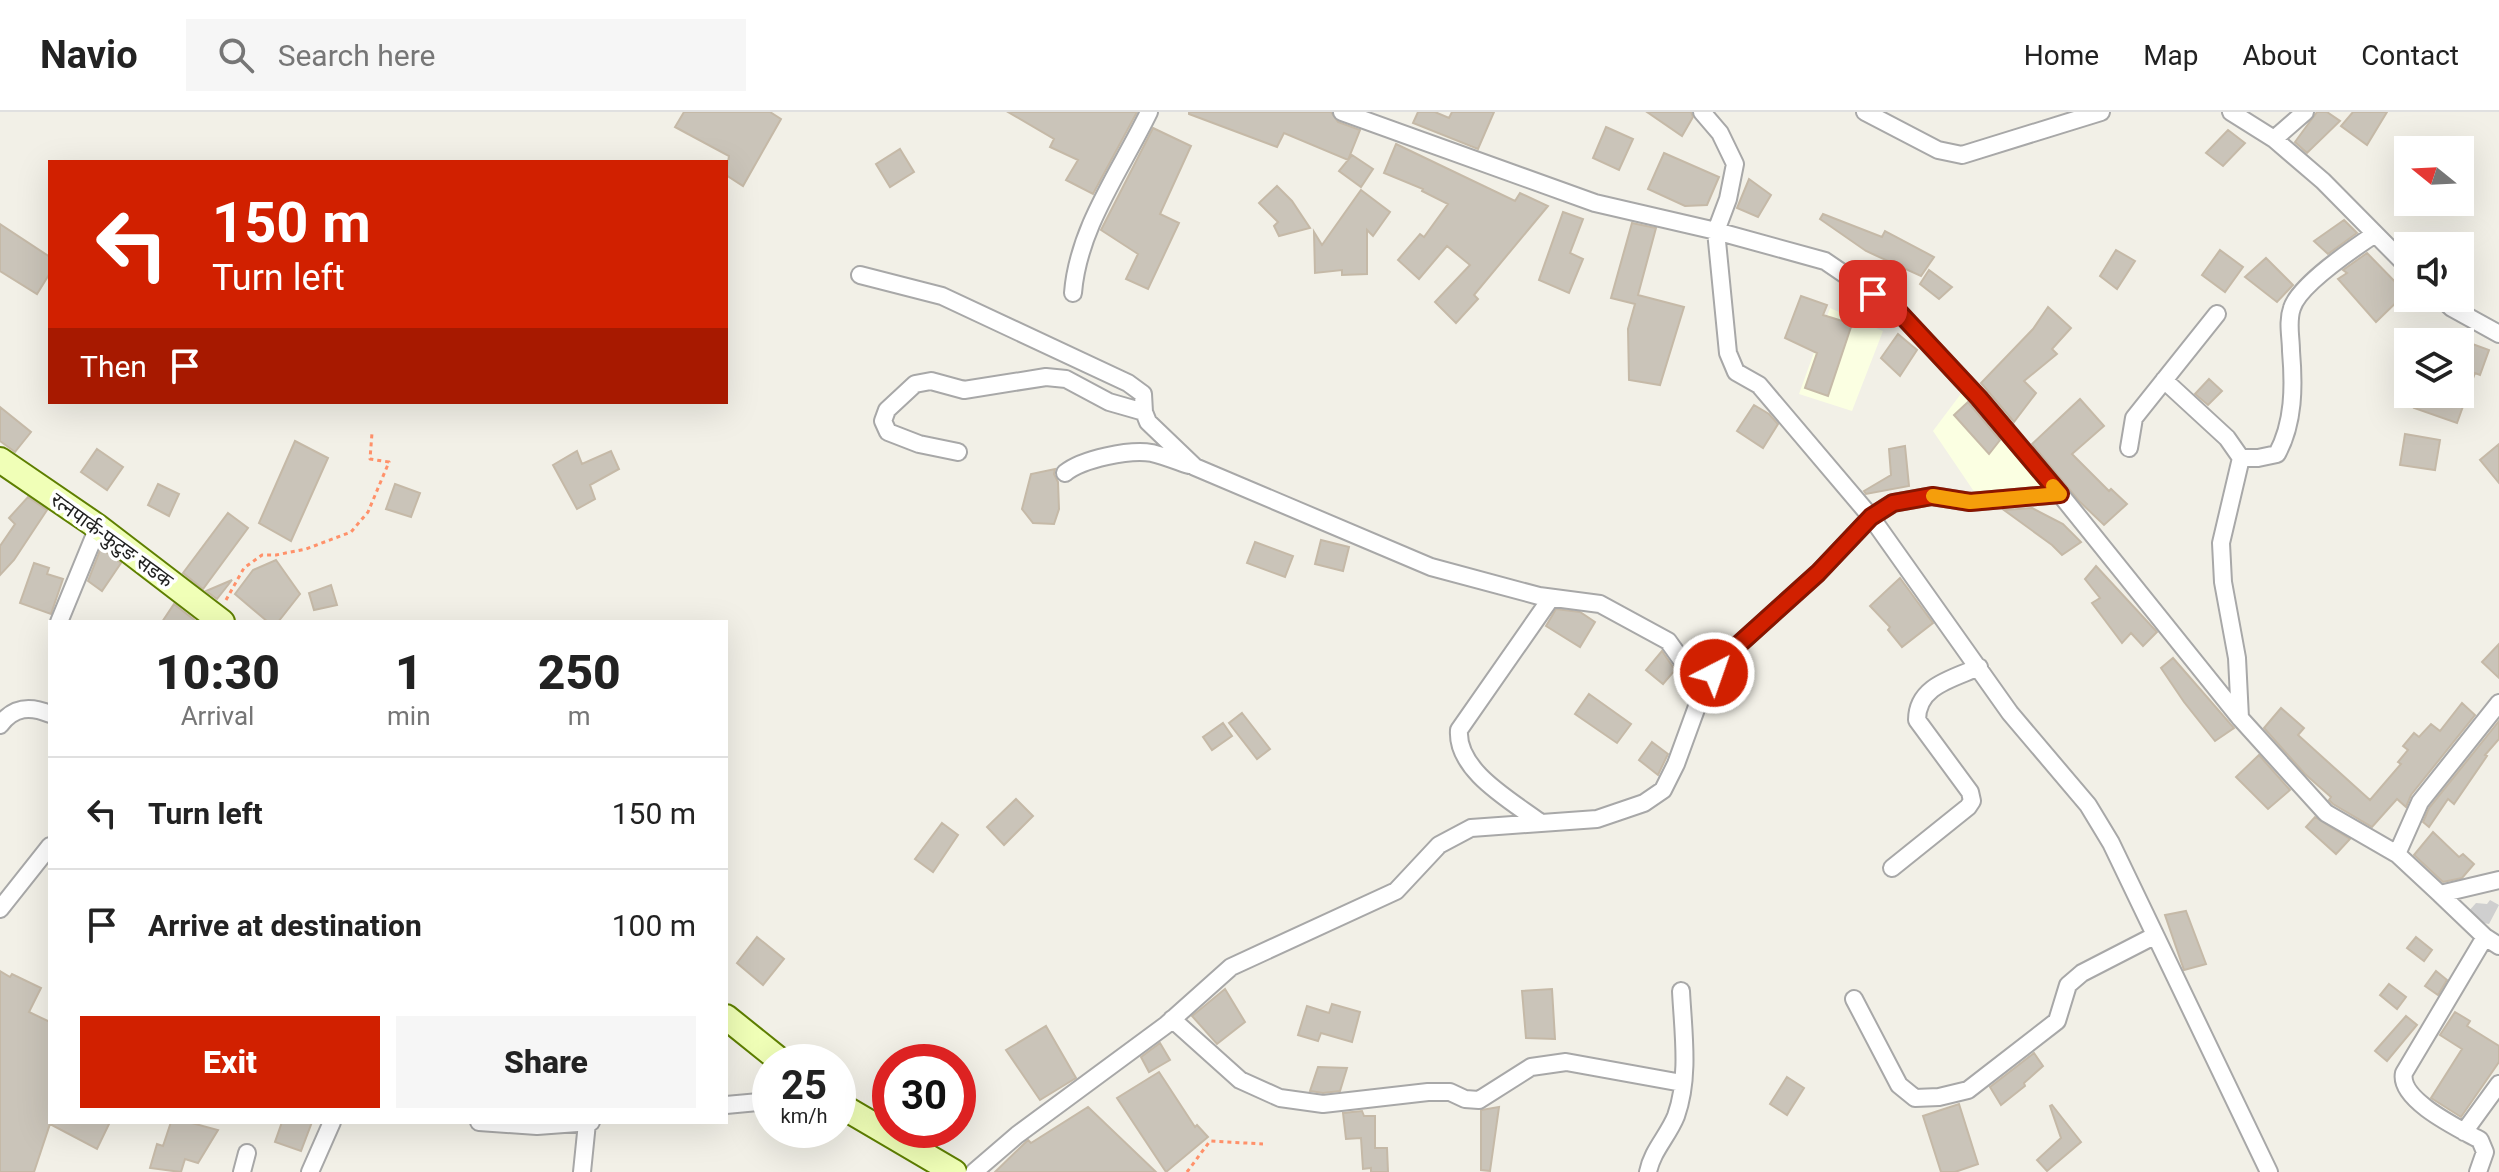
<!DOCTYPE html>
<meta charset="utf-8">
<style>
body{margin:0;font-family:Roboto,"Noto Sans Devanagari",sans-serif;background:#f6f6f6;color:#222;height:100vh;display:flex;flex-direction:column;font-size:30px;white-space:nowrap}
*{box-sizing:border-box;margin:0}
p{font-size:26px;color:#767676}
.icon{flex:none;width:44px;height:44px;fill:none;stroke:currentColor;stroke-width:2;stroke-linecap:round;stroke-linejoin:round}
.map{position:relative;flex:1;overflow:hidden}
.panel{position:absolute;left:48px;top:508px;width:680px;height:504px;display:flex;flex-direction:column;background:#fff;border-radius:0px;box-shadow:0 8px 32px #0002}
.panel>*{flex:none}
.top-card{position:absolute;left:48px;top:48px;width:680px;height:244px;border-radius:0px;box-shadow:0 8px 32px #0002;background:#d12000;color:#fff;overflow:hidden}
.needle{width:52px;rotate:288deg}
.buttons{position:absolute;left:2394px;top:24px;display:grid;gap:16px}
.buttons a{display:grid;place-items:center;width:80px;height:80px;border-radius:0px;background:#fff;box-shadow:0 8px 32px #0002;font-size:40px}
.speed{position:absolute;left:752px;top:932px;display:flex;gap:16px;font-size:40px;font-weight:700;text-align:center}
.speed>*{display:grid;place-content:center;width:104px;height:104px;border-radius:50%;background:#fff;box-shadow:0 8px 32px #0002;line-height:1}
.speed small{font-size:20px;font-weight:400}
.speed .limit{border:12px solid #d22;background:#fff;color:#111}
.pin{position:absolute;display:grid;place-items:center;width:68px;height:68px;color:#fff;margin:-34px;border-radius:16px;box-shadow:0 4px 12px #0006}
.me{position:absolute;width:88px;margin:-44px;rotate:41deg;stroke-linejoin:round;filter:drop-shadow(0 0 6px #0008)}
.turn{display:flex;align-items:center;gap:28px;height:168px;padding:0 32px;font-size:36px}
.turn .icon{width:104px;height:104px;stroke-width:2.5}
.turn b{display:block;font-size:56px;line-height:68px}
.then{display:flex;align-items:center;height:76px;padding:0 32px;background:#0003;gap:16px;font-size:30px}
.eta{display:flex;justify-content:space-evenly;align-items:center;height:136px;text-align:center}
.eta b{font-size:48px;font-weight:800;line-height:56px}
.button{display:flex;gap:16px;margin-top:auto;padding:16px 32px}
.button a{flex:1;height:92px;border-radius:0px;background:#d12000;color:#fff;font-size:32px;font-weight:800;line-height:92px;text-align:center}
.button a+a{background:#f6f6f6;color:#222}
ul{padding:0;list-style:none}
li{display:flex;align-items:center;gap:24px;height:112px;padding:0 32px;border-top:2px solid #e0e0e0}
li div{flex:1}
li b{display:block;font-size:30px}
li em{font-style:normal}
header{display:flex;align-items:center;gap:48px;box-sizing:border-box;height:112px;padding:0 40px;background:#fff;border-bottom:2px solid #e0e0e0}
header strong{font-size:38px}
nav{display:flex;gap:44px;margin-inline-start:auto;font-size:28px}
.search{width:560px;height:72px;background:#f6f6f6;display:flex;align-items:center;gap:20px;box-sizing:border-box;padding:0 28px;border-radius:0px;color:#767676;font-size:30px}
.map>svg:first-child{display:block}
.education{fill:#fbffe2}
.religious{fill:#cfcfcf}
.building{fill:#cac4b9;stroke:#c5b9a7;stroke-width:2}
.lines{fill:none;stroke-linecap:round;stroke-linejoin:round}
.street-casing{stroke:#a8a8a8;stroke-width:20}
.secondary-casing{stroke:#5e7f00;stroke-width:28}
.path{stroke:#ff916a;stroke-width:3;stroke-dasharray:4 4;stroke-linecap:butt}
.street{stroke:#fff;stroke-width:16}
.secondary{stroke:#f0ffb7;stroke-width:24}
.route-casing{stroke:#881500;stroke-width:20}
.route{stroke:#d12000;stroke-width:14}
.slow{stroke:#f59e0b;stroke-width:14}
.labels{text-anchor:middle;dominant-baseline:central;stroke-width:7;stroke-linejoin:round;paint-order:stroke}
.street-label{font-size:20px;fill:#212121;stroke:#fff}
</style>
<header>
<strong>Navio</strong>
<div class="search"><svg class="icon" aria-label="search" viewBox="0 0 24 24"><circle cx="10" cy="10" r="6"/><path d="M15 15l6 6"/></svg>Search here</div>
<nav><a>Home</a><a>Map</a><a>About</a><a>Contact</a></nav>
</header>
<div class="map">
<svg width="2499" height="1060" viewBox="0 0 2499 1060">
<rect width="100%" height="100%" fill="#f2f0e7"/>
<path class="education" d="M1830,196L1883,219L1852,299L1799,282Z
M1963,279L2042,373L1975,381L1933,319Z"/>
<path class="religious" d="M2490,788L2499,793L2489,812L2473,809L2468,800L2476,791L2487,792Z"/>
<path class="building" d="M684,0H770L781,7L743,74L726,63L729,44L675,15Z
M1008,0H1137L1093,82L1066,68L1078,48L1050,35L1054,27Z
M1189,0H1331L1338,10L1360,18L1348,48L1284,21L1277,35L1189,2Z
M1418,0H1435L1449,6L1452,0H1494L1478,37L1413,11Z
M1647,0H1691L1693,5L1682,24Z
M2317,0H2327L2340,9L2307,41L2295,30Z
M2353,0H2387L2367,33L2341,14Z
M1606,15L1633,27L1619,58L1593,46Z
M1153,16L1191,34L1160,102L1179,111L1148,177L1126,167L1138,142L1101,118Z
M2228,18L2245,31L2223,54L2206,41Z
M1396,32L1515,89L1520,81L1548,94L1474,183L1478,187L1456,211L1435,190L1470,153L1447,134L1419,167L1398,148L1420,122L1424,125L1448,92L1422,79L1423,77L1384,61Z
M900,37L914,60L890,75L876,52Z
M1664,41L1719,65L1707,93L1685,94L1648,77Z
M1352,43L1373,57L1361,75L1339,59Z
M1749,67L1771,83L1758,105L1737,96Z
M1277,74L1292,89L1310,116L1279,124L1274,114L1278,110L1259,91Z
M1361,78L1390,100L1373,124L1367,118V162L1342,163V158L1315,161L1314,120L1322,133Z
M1563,100L1583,107L1570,141L1583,147L1569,181L1539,168Z
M1823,102L1882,125L1885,119L1934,145L1921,164L1866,139L1820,107Z
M2344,108L2357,121L2328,142L2314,129Z
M1632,111L1656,116L1638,183L1684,195L1660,273L1629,268L1628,217L1635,192L1611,186Z
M0,112L50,145V161L37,182L0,159Z
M2116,138L2135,149L2117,177L2100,164Z
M2220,138L2243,155L2225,180L2202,163Z
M2367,141L2406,181L2376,210L2338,167L2347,161L2343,158Z
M2266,146L2293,173L2277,190L2245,165Z
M1929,158L1952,175L1939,187L1920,172Z
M1801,184L1827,193L1823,203L1852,212L1828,284L1805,276L1817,241L1785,226Z
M2048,195L2071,216L2052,237L2057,242L2024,269L2036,281L2014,310L1981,271L2033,217Z
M1898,222L1917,238L1900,264L1881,246Z
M2467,230L2489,238L2480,263L2475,261L2457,311L2414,296L2419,282H2460V249Z
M2209,267L2222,279L2208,293L2195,282Z
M2080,287L2104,314L2072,342L2109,379L2111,377L2127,392L2104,413L2079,389L2032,332Z
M1968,290L2000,328L1989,342L1954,303Z
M1754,293L1769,302L1778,312L1763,336L1737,319Z
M0,295L31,320L15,340L0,329Z
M2405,322L2440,328L2435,358L2400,353Z
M295,329L328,346L291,429L259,411Z
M2499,332V371L2480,348Z
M1905,334L1909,374L1866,382L1864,379L1891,363L1889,337Z
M97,337L123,355L107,378L81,360Z
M577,339L582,352L611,339L619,357L590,373L595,387L577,397L553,353Z
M1055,357L1054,362L1058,370L1059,397L1054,412L1033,411L1022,397L1031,362Z
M158,372L179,382L169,404L148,393Z
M395,372L420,381L411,405L386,397Z
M28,385L47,398L14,448L0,463V434L15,412L9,406Z
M2032,396L2063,412L2081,430L2062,443L2052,433L2004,398Z
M228,401L248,416L203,477L183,461Z
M1321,428L1349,435L1343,459L1315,452Z
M1255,430L1293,444L1285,465L1247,451Z
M101,436L121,451L102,479L88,469Z
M276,448L300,482L278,510H268L235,482L253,458Z
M34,451L49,456L47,462L63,467L51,502L20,491Z
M2096,454L2157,520L2143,534L2131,521L2122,531L2092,491L2100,486L2085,467Z
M1900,466L1933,511L1902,535L1888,518L1890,515L1870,494Z
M232,468L217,487L206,479Z
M331,473L337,493L314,498L309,481Z
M174,492L197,510H162Z
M1556,497L1580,500L1595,510L1580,535L1546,514Z
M2499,532V566L2482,550Z
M1662,539L1675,558L1663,572L1646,558Z
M2173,546L2234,616L2215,629L2184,590L2161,556Z
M1589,582L1631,612L1617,631L1575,602Z
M2462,591L2475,603L2411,683L2406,695L2397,687L2372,715L2333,692L2329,688L2331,685L2305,662L2264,616L2281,596L2304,616L2298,623L2370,688L2401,652L2398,650L2408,638L2403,634L2414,621L2419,625L2431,612L2440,619Z
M1242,601L1270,637L1257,647L1229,611Z
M2499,609V627L2485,643L2487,644L2454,692L2448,687L2429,715L2423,710L2429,696Z
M1223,611L1232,624L1212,638L1203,625Z
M1652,630L1668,642L1658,663L1639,648Z
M2259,643L2290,678L2268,697L2236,665Z
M1016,687L1033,704L1004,733L987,715Z
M2315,705L2350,727L2336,742L2306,715Z
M942,711L958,723L933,760L915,747Z
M2433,720L2459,745L2463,742L2474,752L2462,766L2443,770L2414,743Z
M2186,799L2206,852L2184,858L2165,803Z
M757,825L784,847L763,873L737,851Z
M2416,825L2432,838L2424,849L2407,836Z
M0,859L10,865L12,862L41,876L29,900L50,910V1010H110L97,1037L50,1012L34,1060H0Z
M2436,859L2447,868L2438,883L2425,874Z
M2389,872L2406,885L2397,897L2380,883Z
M1225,877L1245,910L1217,932L1192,904Z
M1552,877L1555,927L1526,926L1522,879Z
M1332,892L1360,900L1352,930L1321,921L1318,929L1298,923L1307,894L1329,901Z
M2455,900L2470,909L2467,914L2499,934V950L2461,1005L2431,986L2462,937L2440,923Z
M2406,904L2417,913L2387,949L2375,939Z
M1046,914L1076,966L1040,988L1006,938Z
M1160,931L1170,948L1149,960L1141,945Z
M2034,941L2043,954L2024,971L2025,974L2001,993L1990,975Z
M1318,955L1347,956L1340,979L1323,981L1310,979Z
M1159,960L1195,1015L1197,1013L1208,1025L1166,1060L1117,986Z
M1787,965L1804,976L1787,1003L1770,992Z
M1959,992L1978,1052L1955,1060H1941L1923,1004Z
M2052,993L2081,1030L2047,1059L2037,1048L2061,1026L2050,994Z
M1088,995L1156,1060H995L1028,1028L1031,1031Z
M1499,995L1490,1059L1481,1058V998Z
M1362,999L1364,1004H1375V1036H1387L1388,1060H1371V1056L1363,1057L1361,1026L1346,1027L1343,1001Z
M171,1010H188L218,1018L198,1051L185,1047L181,1060L150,1056L157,1032L163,1034Z
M282,1010H312L301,1039L275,1030Z"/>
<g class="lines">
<g class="street-casing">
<path id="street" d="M1342,0L1595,91L1716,119L1825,149L1897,198L1979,286L2060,382
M1865,0L1938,38L1962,43L2101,0
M2231,0L2274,27L2323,69L2408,155
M2274,27L2305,0
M860,163L942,184L1128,271L1143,282L1144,300L1148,310L1195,355L1431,455L1539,484L1600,492L1668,529L1703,578
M1073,181C1078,116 1121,58 1149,0
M2441,186L2452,196L2499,222
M2164,268L2227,326L2241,346H2258L2277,342C2294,311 2294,274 2291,239C2291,225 2287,210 2292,196C2299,173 2354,136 2375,122
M2129,336L2134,306L2217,202
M958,340L919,332L888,320L883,309L887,298L915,272L931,269L964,278L1046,265L1066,267L1109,290L1144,300
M1065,361C1082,347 1130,337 1152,341C1164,344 1177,349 1189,353
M59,510L98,415
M2240,606L2237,546L2223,470L2221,431L2241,346
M0,613C14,594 31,594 50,602
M1541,711C1512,689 1456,659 1459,618L1551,486
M2397,742L2420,690L2499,591
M1892,756L1968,695L1972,689L1970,680L1917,608C1917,574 1952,567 1979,555
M2440,782L2485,825L2499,834
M0,797L50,734
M1854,887L1899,973L1915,986L1939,985L1968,978L2057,909L2068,873L2082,861L2154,824
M1172,907L1240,968L1280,986L1323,992L1428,980H1450L1465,987L1479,988L1531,955L1566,950L1682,971
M726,993L770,989
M479,1010L537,1014L591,1010
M2464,1020L2499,972
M242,1060L247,1041
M310,1060L332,1010
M582,1060L587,1011
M974,1060L1017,1023L1166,913L1231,855L1396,779L1439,733L1471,716L1597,707L1644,691L1663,678L1676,652L1703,578L1726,544L1818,461L1871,405L1759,273L1736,260L1728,241L1716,119L1728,87L1735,52L1720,21L1702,0
M1648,1060C1652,1039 1668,1024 1676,1004C1690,965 1683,919 1681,879
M2269,1060L2111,731L2088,693L2010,601L1871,405L1893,391L1932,384L1970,390L2060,382L2240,606L2326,701L2397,742L2440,782L2499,768
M2478,1060L2485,1040L2480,1028C2460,1017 2398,988 2404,961L2485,825"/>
</g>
<g class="secondary-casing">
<path id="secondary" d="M0,348L98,415L222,510
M726,905L782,950
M838,992L954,1060"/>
</g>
<path class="path" d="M226,488L244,456L262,443H276L306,437L351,420L368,400L389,350L370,347L372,321
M1187,1060L1210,1029L1263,1032"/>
<use href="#street" class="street"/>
<use href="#secondary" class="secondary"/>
</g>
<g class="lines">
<g class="route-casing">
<path id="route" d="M1714,561L1726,544L1818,461L1871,405L1893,391L1932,384L1970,390L2060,382L1979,286L1897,198L1873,182"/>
</g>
<use href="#route" class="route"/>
<path class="slow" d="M1933,384L1970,390L2060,382L2053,374"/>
</g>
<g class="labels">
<g class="street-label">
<text transform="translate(112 428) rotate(36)">रत्नपार्क-फुटुङ सडक</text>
</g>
</g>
</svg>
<div class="buttons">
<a><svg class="needle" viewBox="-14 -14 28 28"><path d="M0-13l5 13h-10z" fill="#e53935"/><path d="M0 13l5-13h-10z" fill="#767676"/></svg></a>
<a><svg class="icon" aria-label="sound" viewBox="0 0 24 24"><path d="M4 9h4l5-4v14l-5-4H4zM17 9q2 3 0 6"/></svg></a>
<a><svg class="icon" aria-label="layers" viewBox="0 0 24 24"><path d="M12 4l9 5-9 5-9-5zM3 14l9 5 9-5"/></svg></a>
</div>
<div class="speed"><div>25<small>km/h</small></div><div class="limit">30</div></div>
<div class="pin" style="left:1873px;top:182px;background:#d93025"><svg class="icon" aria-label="arrive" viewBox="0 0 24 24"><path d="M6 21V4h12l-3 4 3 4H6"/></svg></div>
<svg class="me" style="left:1714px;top:561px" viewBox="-20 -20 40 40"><circle r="17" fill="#d12000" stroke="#fff" stroke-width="3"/><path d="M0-11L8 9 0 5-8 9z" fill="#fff"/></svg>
<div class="top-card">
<div class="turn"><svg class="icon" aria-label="left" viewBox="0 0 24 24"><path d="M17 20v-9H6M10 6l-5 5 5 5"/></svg><div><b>150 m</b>Turn left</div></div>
<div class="then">Then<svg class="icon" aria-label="arrive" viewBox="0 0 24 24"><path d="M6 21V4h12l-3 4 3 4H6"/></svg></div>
</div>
<section class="panel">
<div class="eta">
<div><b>10:30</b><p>Arrival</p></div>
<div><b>1</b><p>min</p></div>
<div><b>250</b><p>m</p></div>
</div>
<ul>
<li><svg class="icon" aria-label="left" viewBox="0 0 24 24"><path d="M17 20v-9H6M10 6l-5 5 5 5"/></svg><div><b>Turn left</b></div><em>150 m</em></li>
<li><svg class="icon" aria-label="arrive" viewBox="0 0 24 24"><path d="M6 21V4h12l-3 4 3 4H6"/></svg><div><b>Arrive at destination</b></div><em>100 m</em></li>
</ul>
<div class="button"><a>Exit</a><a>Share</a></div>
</section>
</div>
